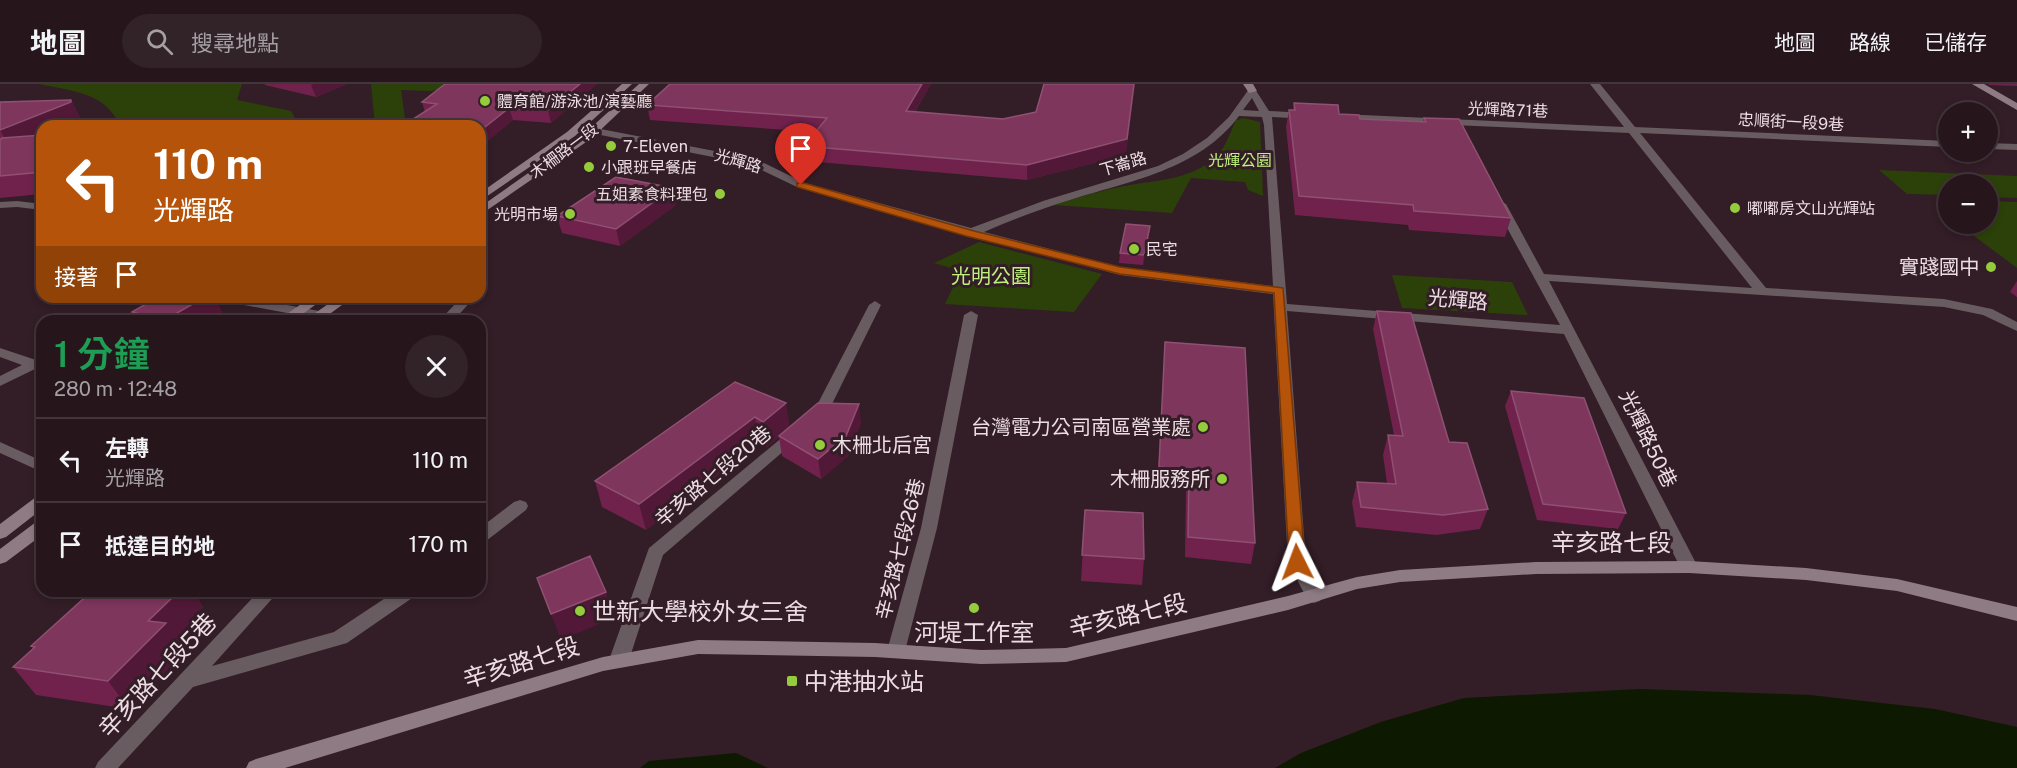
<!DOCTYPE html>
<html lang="zh-TW">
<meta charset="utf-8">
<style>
body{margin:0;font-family:"Public Sans","Noto Sans TC",sans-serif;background:#322329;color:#f1f3f6;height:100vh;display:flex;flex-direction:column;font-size:22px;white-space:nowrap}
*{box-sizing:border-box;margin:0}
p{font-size:20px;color:#a49fa3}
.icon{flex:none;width:33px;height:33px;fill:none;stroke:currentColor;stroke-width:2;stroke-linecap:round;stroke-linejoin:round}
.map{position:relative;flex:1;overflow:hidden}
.side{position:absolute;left:36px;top:231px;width:450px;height:282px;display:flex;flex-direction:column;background:#26161c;border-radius:18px;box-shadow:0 3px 9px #0003,0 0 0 2px #42353b}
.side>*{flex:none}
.hud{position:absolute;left:36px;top:36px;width:450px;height:183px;border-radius:18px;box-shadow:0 3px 9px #0003,0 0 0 2px #42353b;background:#b45309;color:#fff;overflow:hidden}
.tools{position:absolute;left:1938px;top:18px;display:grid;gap:12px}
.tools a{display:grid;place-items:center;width:60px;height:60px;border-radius:50%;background:#26161c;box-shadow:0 3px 9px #0003,0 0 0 2px #42353b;font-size:30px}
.pin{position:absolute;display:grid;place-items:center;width:51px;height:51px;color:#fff;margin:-62px -26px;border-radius:50% 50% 50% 0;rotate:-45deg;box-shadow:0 0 6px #0007}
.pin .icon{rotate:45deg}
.me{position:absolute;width:66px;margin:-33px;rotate:357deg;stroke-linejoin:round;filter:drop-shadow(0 0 4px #0008)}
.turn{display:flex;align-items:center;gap:21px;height:126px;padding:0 18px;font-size:27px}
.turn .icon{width:78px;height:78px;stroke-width:2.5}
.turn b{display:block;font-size:42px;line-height:51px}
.then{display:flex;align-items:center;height:57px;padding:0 18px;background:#0003;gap:12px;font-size:22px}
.round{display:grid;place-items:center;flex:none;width:63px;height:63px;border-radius:32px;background:#322329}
.head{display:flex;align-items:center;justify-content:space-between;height:102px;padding:0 18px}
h1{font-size:36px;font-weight:600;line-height:45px;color:#1e9e55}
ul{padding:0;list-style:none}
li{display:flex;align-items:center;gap:18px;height:84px;padding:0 18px;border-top:2px solid #42353b}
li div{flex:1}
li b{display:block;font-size:22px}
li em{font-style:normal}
header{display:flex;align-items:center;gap:36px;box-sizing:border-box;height:84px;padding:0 30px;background:#26161c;border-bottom:2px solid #42353b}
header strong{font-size:28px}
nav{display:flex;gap:33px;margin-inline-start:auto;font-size:21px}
.search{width:420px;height:54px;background:#322329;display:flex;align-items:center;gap:15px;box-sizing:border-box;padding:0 21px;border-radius:33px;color:#a49fa3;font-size:22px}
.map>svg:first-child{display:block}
.green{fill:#2c4109}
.water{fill:#0e1901}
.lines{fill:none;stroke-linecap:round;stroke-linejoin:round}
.street{fill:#685c61;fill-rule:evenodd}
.secondary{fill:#8e7b83;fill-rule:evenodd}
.wall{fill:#70224d}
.shaded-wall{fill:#521837}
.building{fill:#7e365d;stroke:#8f5072;stroke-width:1.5}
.route{fill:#b45309;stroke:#753606;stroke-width:1.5}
.poi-dot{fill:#94cc3c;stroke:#331d26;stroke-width:2}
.labels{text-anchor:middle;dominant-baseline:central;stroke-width:6;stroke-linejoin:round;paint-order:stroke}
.far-poi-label{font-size:16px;fill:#ecdde3;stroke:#331d26;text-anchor:start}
.far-street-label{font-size:16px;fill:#ecdde3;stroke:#331d26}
.far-park-label{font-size:16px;fill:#bef07d;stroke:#331d26}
.poi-label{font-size:20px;fill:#ecdde3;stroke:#331d26;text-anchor:end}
.park-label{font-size:20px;fill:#bef07d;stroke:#331d26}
.street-label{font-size:20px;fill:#ecdde3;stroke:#331d26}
.near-street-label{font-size:24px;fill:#ecdde3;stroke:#331d26}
.near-poi-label{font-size:24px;fill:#ecdde3;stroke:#331d26;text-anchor:start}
</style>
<header>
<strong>地圖</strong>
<div class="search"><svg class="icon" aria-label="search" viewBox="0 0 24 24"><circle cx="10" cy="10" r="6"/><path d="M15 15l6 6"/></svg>搜尋地點</div>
<nav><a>地圖</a><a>路線</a><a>已儲存</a></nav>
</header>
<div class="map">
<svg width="2017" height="684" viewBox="0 0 2017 684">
<rect width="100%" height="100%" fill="#331d26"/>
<path class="green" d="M39,0H242L237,16L291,27L299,42H120C106,8 71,7 39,0Z
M371,0H468L431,7L401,6L406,42H375Z
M1244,34L1260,38L1263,112L1248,106L1245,98L1191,94L1172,129L1053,121C1076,114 1100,107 1124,102C1156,96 1191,96 1216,73C1226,63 1230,48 1236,36Z
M1879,86L2017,92V114L1988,113V100H1948V111L1907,110Z
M1988,117L2017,118V184L1958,140H1988Z
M979,158L1102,190L1074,228L945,220L961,187L934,179Z
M1392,191L1512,198L1528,231L1402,224Z"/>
<path class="water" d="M1640,605L1810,611L1935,625L2017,643V684H1275L1301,669L1381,638L1464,614Z
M736,669L768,684H640L649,677Z"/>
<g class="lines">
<path class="street" d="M1590,0H1600L1635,43L1948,57V63L1640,49L1766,204L1944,215L1992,225L2017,238V247L1983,231L1944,223L1549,197L1698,483L1695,487L1689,489L1683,487L1680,483L1564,250L1287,227L1306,478L1323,512L1320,517L1314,519L1308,517L1288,478L1273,210L1120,191L864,123L797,103L749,80L580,47L575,44L580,41L756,75L805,99L971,144L1043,117L1158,82L1183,70L1207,54L1229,33L1249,5H1255L1269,27L1308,29L1313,32L1308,35L1272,33L1287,220L1560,241L1494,120L1500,117L1506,120L1544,190L1752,204L1629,49L1341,36L1336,33L1341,30L1624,43ZM1252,14L1259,27L1243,26ZM1239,32L1262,33L1264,41L1273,202L1120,183L984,148C1012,136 1040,125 1070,116C1129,97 1199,86 1239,32Z
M1988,59L2017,60V66L1988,65Z
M17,117L42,120V126L17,123L0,124V118Z
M217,213H244L319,227L326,231L319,235L223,217Z
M454,213H472L473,215L453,237H439L458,217Z
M875,217L881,221L828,328L818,337H808L806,334L815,325L869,221Z
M971,227L978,231L937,444L905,567L903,572L896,574L889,572L887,567L921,444L964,231Z
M0,264L42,278V287L35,285L0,302V292L22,281L0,273Z
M795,345L803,350L800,353L663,471L629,576L626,581L619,583L612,581L609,576L649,464L790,347Z
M0,358L42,377V388L0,369Z
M520,416L526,418L528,422L526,426L486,457L480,459V444L514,418Z
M259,507H279L212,582L334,548L396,507H418L415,512L347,559L193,603L118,684H95L98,678Z"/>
<path class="secondary" d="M622,0H632L575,52L480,117V109L567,48Z
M639,0H649L592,54L480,131V123L584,50Z
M1243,0H1253L1257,7L1249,9Z
M1972,0H1984L2017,19V26Z
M311,213H326L293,237H277Z
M338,213H353L320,237H304Z
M42,412V425L6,453L0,455V440L36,413Z
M42,436V451L6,478L0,480V465L36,438Z
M1689,477L1806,484L1897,495L2017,523V537L1897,507L1806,496L1689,489L1536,490L1400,498L1357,505L1288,526L1066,578L981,580L875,573L698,570L603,587L285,684H246L249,678L256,675L603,573L698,556L875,559L981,566L1066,564L1288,512L1357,493L1400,486L1536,478Z"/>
</g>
<path class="wall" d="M265,0H347L316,13L265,1Z
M597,0L551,39L513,36L480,63V42L425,28L422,18Z
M670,0H931L915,28L1126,71L1027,96L806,77L804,62L815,48L650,36L647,21Z
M1988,0H2017V2L1989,1Z
M71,16L84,42H42V110L0,114V18Z
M1294,19L1360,35L1423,38L1424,34L1511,134L1505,153L1409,146L1408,141L1295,131L1286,43L1289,26H1293Z
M673,104L676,121L620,162L562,149L557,132Z
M1149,152L1143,181L1119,179L1120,169Z
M2017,197V213L2010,208Z
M158,213H214L224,232L216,237H137L132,228Z
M1377,227L1449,358L1488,425L1480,445L1436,451L1356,443L1352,418L1357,398L1387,399L1383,371L1388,351H1394L1373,245Z
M1165,258L1255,459L1251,480L1185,473L1186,406L1157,403L1164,277Z
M735,298L790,343L861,339L848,372L821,395L782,372L779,353L767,363L760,358L646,446L602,423L595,397Z
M1511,307L1626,429L1618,445L1537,436L1505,322Z
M1085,426L1144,475L1142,501L1081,497Z
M92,507H193L203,523L189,536L192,540L177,555L185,567L129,625L36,611L13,583L33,565L31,562Z"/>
<path class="shaded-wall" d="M314,0H347L316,13L311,1Z
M580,0H597L551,39L548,26Z
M922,0H931L906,42V27Z
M1134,0H1135L1126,71L1027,96V81Z
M71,16L84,42H42V59L14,71L0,46Z
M509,24L513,36L480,63V47Z
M673,104L676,121L620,162L616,145Z
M1150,142L1149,152L1143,181L1144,171Z
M205,213H214L224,232L216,237H166L165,236Z
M786,319L790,344L767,363L763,338Z
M859,320L861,339L848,372L821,395L818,375Z
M755,333L760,358L646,446L639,420Z
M170,507H193L203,523L189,536L192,540L177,555L185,567L129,625L108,597L148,537L168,512Z
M606,508L614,534L561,556L551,530Z"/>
<path class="building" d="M445,0H580L548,26L509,24L480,47V42H402L437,20L422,18Z
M670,0H922L906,27L1003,35L1036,28L1044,0H1134L1127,55L1027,81L804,62L827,34L647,21Z
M71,16V18L0,46V18Z
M1294,19L1338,21L1339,30L1359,31L1360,35L1426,38L1424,34L1459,35L1511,134L1414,127L1413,121L1299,112L1289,26H1295Z
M42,51V88L0,92V56L2,54Z
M616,93L673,104L616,145L557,132Z
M1126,140L1150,142L1144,171L1120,169Z
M158,213H205L165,236L132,228Z
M1377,227L1411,229L1449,358L1467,359L1488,425L1443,431L1361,423L1357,398L1396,400L1388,351L1403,352Z
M1165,258L1245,264L1255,459L1188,453L1189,386L1159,383Z
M735,298L786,319L763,338L755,333L639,420L595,397Z
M1511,307L1584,314L1626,429L1543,420Z
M818,319L859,320L846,352L818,375L779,352Z
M1085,426L1143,429L1144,475L1082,471Z
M590,472L606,508L551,530L537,494Z
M92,507H173L168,512H174L148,537L166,539L108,597L13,583L35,563L31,562Z"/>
<path class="route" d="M797,99H804L974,147L1120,183L1283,204L1305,478L1303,482H1292L1289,478L1274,209L1120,190L966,152L797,103Z"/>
<g class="poi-dot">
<circle cx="485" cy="17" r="6"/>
<circle cx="611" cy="62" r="6"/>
<circle cx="589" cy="83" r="6"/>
<circle cx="720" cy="110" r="6"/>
<circle cx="1735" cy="124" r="6"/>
<circle cx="570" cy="130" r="6"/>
<circle cx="1134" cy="165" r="6"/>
<circle cx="1991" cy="183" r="6"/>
<circle cx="1203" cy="343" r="6"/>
<circle cx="820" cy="361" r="6"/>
<circle cx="1222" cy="395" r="6"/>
<circle cx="974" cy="524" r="6"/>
<circle cx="580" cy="527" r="6"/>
<rect x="786" y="591" width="12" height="12" rx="3"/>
</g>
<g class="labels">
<g class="far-poi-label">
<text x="497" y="17">體育館/游泳池/演藝廳</text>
<text x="623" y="62">7-Eleven</text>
<text x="601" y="83">小跟班早餐店</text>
<text x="708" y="110" text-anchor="end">五姐素食料理包</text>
<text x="1747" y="124">嘟嘟房文山光輝站</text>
<text x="558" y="130" text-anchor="end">光明市場</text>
<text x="1146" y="165">民宅</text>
</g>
<g class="far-street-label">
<text transform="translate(1508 26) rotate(2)">光輝路71巷</text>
<text transform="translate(1791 38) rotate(3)">忠順街一段9巷</text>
<text transform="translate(564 67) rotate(-37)">木柵路一段</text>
<text transform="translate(738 77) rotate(16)">光輝路</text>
<text transform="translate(1123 80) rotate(-16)">下崙路</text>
</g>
<g class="far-park-label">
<text x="1240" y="76">光輝公園</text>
</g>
<g class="poi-label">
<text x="1979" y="183">實踐國中</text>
<text x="1191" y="343">台灣電力公司南區營業處</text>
<text x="832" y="361" text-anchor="start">木柵北后宮</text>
<text x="1210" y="395">木柵服務所</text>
</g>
<g class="park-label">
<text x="991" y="192">光明公園</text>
</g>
<g class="street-label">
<text transform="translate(1458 216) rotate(5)">光輝路</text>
<text transform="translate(1648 355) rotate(64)">光輝路50巷</text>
<text transform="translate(713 392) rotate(-40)">辛亥路七段20巷</text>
<text transform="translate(900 465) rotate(-76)">辛亥路七段26巷</text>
</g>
<g class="near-street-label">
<text x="1611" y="458">辛亥路七段</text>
<text transform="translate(1128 531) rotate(-13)">辛亥路七段</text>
<text transform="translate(521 578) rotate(-17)">辛亥路七段</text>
<text transform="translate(157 591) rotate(-47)">辛亥路七段5巷</text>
</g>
<g class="near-poi-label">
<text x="592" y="527">世新大學校外女三舍</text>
<text x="974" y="548" text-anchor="middle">河堤工作室</text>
<text x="804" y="597">中港抽水站</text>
</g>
</g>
</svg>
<div class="tools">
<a>+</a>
<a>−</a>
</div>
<div class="pin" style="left:801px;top:101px;background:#d93025"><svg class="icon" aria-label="arrive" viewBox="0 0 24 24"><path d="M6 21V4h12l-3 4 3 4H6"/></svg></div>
<svg class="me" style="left:1297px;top:478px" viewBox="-20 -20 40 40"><path d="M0-17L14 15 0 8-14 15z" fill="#b45309" stroke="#fff" stroke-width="4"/></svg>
<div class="hud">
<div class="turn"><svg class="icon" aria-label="left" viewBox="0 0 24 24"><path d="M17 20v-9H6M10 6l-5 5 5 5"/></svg><div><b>110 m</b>光輝路</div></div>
<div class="then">接著<svg class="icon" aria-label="arrive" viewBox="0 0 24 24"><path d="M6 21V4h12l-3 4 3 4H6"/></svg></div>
</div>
<section class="side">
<div class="head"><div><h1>1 分鐘</h1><p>280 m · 12:48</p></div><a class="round"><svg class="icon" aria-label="close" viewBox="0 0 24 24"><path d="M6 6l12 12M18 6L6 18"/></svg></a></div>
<ul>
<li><svg class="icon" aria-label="left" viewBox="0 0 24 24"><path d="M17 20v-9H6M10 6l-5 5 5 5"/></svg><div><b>左轉</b><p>光輝路</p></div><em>110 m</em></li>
<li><svg class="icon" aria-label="arrive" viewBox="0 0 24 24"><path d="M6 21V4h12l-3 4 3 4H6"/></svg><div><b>抵達目的地</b></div><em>170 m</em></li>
</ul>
</section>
</div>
